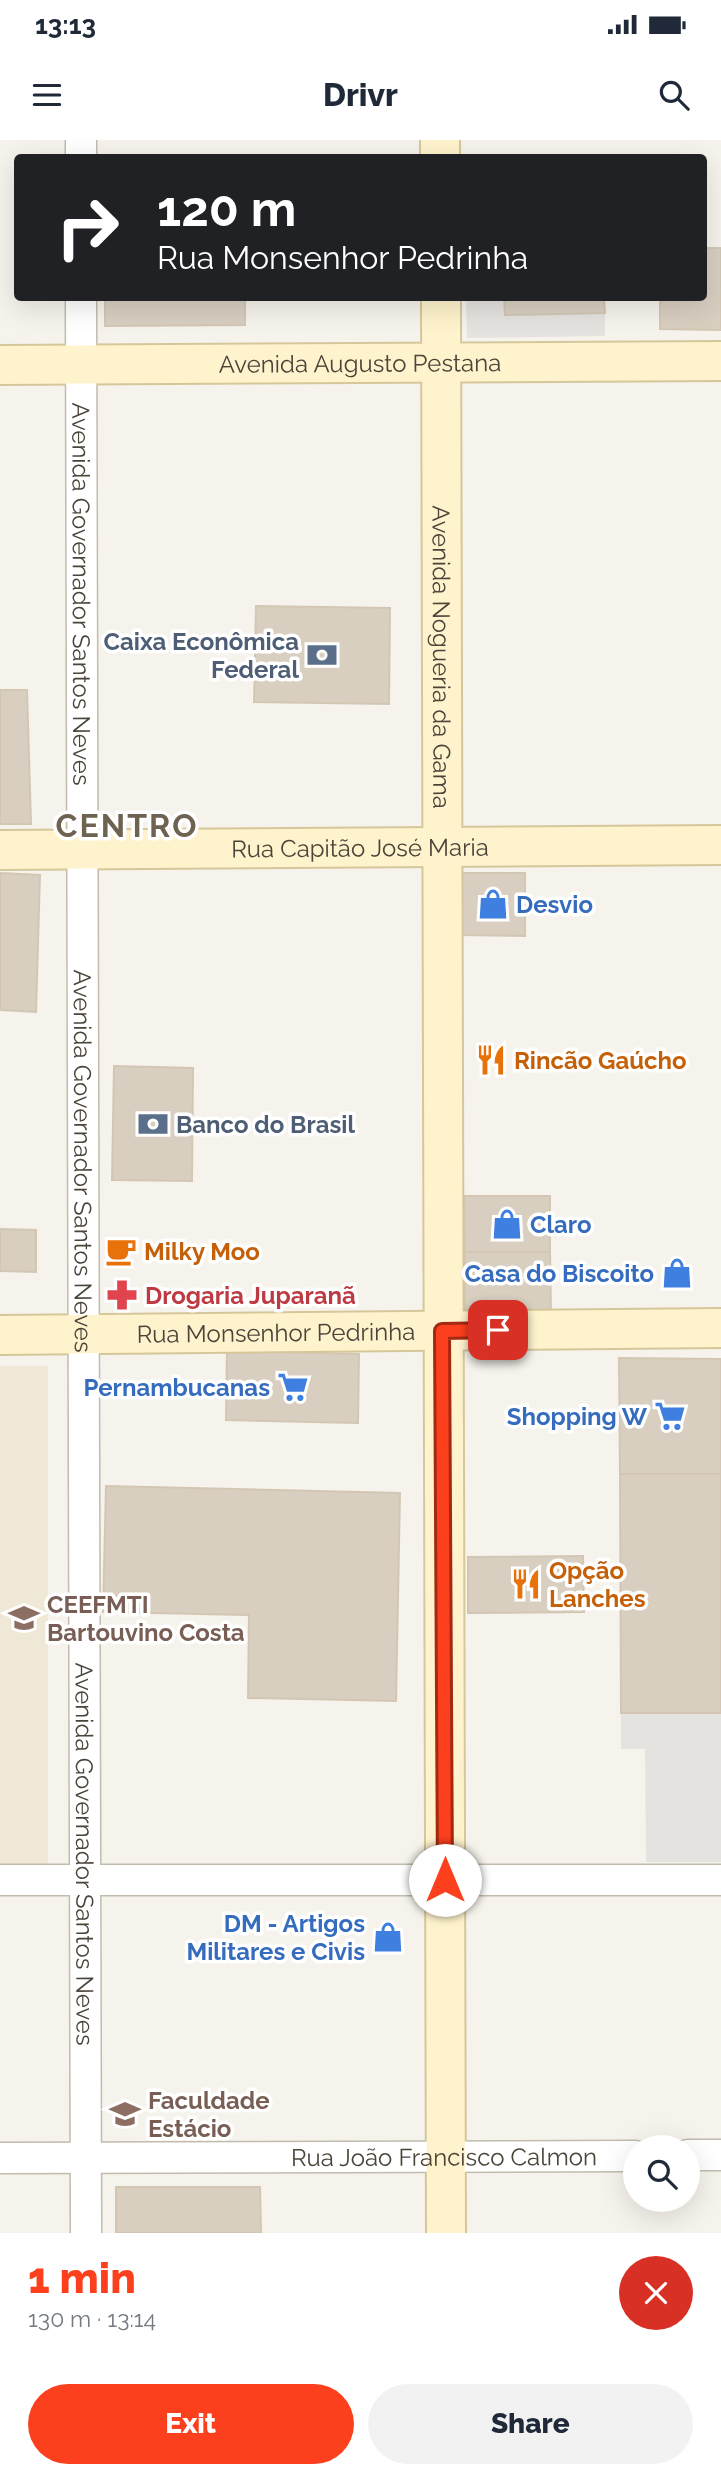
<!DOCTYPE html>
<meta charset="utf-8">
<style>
body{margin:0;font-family:Raleway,sans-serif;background:#f2f2f3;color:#1f2937;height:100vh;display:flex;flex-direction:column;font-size:26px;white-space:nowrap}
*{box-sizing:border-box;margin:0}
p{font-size:23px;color:#747a83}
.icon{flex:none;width:38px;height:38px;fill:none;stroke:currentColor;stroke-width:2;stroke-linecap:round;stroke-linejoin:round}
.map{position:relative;height:2093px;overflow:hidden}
.panel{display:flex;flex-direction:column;background:#fff;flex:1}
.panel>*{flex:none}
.banner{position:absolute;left:14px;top:14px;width:693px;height:147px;border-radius:7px;box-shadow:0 7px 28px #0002;background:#202124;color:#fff;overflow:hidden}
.tools{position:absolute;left:623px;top:1995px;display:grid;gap:14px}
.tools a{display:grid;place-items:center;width:77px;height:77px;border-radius:50%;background:#fff;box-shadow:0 7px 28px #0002;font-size:35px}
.pin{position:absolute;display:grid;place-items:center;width:60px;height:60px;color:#fff;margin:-30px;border-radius:14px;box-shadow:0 4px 10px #0006}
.me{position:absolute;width:77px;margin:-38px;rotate:0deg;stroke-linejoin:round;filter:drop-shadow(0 0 5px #0008)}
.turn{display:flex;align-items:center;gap:24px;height:147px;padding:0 28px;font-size:32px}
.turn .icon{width:91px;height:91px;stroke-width:2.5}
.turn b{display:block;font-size:49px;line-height:60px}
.round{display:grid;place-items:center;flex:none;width:74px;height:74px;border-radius:37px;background:#f2f2f3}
.overview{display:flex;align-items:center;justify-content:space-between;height:119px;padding:0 28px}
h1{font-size:42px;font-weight:800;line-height:52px;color:#fc3f1d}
.cta{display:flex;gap:14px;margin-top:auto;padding:14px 28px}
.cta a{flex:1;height:80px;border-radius:42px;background:#fc3f1d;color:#fff;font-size:28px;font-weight:800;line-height:80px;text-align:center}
.cta a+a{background:#f2f2f3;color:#1f2937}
.status{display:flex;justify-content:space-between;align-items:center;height:49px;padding:0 35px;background:#fff;direction:ltr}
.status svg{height:19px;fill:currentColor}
header{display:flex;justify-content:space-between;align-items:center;height:91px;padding:0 28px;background:#fff;font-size:32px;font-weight:800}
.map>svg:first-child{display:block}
.education{fill:#efe8d6}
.parking{fill:#e5e3e0}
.building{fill:#d8cfc1;stroke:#d3c7b4;stroke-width:2}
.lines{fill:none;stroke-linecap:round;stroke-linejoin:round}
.street-casing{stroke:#c2bbae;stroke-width:33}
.secondary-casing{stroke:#d6c79b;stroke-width:42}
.street{stroke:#fff;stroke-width:30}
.secondary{stroke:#fff3cd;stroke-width:38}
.route-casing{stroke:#a42913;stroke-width:18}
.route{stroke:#fc3f1d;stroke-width:12}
.labels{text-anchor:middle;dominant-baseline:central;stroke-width:7;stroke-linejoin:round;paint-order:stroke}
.street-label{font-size:24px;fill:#4b4439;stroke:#fff}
.service-label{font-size:24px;font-weight:bold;fill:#4e5e75;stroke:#fff;text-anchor:end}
.shop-label{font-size:24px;font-weight:bold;fill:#366cbe;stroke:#fff;text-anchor:end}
.food-label{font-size:24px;font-weight:bold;fill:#c56008;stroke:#fff;text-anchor:start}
.health-label{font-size:24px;font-weight:bold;fill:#be3a42;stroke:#fff;text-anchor:start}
.education-label{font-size:24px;font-weight:bold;fill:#785e54;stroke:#fff;text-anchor:start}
.district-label{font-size:32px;font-weight:bold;letter-spacing:2px;fill:#6e6250;stroke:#fff}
</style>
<div class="status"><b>13:13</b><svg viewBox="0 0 49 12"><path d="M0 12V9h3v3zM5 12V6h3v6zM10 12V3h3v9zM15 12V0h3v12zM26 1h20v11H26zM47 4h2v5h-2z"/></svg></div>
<header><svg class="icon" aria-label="menu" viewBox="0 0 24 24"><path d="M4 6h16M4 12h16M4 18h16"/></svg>Drivr<svg class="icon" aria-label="search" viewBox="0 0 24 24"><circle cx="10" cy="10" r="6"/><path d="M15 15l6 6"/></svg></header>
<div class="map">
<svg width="721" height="2093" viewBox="0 0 721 2093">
<rect width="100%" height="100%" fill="#f6f3ec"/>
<path class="education" d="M0,1226H48V1731L0,1730Z"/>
<path class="parking" d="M466,158H504L505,175L605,173V196L467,198Z
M621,1573H721V1722H646L645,1609H621Z"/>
<path class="building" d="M704,108H721V190L660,189V158H704Z
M105,158H245V185L105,186Z
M504,158H604L605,173L505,175Z
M256,466L390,468L389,564L254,562Z
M0,550H27L31,684H0Z
M0,733L40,735L36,872L0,870Z
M460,733H525V796L460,795Z
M114,926L193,928L192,1041L112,1040Z
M464,1056H550V1112H465Z
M0,1089L36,1090V1132L0,1131Z
M465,1112H550L551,1175H465Z
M227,1211L359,1214L358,1283L226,1280Z
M619,1218L721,1219V1334H620Z
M620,1334H721V1573H621Z
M106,1346L400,1353L396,1561L248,1558L249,1475L103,1472Z
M583,1416L584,1472L468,1473V1417Z
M116,2047H260L261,2093H116Z"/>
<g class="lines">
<g class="street-casing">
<g id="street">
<path d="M81,0V18"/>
<path id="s1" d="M81,158L86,2093"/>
<path d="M0,1740H721"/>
<path d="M688,2015H721"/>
<path id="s2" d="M0,2018L635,2016"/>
</g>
</g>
<g class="secondary-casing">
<g id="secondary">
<path d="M440,0V18"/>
<path id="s3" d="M441,158L446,2093"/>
<path id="s4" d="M0,225L721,221"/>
<path id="s5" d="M0,710L721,705"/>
<path id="s6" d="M0,1195L721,1188"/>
</g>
</g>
<use href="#street" class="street"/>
<use href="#secondary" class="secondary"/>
</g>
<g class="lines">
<g class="route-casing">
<path id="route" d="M445,1740L442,1191L498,1190"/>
</g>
<use href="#route" class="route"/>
</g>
<defs>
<g id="bank-bare" transform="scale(2.415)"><path d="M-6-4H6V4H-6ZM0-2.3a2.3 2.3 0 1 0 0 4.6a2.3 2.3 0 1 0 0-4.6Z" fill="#5c6f8a" stroke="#fff" stroke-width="2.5" paint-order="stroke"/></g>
<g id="shop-bare" transform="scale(2.415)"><path d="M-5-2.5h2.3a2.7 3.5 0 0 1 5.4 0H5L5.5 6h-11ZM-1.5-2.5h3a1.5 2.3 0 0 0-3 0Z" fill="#3f7fe0" stroke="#fff" stroke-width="2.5" paint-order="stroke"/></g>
<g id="restaurant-bare" transform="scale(2.415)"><path d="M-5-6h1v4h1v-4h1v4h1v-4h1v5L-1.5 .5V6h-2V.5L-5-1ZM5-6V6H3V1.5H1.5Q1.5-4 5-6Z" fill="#e8710a" stroke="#fff" stroke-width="2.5" paint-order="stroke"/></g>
<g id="cafe-bare" transform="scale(2.415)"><path d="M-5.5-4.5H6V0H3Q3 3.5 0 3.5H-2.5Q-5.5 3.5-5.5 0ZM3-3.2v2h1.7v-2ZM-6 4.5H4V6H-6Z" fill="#e8710a" stroke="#fff" stroke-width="2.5" paint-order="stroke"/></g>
<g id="pharmacy-bare" transform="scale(2.415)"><path d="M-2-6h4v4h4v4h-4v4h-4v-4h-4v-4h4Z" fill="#e0444e" stroke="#fff" stroke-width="2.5" paint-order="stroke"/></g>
<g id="supermarket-bare" transform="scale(2.415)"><path d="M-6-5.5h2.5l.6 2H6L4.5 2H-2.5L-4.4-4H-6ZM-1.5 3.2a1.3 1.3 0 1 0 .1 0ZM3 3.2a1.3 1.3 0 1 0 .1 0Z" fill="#3f7fe0" stroke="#fff" stroke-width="2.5" paint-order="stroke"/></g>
<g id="school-bare" transform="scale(2.415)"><path d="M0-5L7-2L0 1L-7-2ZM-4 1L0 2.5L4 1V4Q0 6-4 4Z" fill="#8d6e63" stroke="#fff" stroke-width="2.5" paint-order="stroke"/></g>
<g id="university-bare" transform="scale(2.415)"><path d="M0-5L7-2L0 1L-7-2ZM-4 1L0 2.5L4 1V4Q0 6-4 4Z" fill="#8d6e63" stroke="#fff" stroke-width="2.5" paint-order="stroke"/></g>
</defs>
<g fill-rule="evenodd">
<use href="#bank-bare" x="322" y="515"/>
<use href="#shop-bare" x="493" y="764"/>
<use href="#restaurant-bare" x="491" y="920"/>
<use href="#bank-bare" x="153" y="984"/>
<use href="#shop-bare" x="507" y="1084"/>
<use href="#cafe-bare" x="121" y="1111"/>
<use href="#shop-bare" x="677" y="1133"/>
<use href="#pharmacy-bare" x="122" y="1155"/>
<use href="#supermarket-bare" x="293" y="1247"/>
<use href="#supermarket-bare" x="670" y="1276"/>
<use href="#restaurant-bare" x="526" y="1444"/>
<use href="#school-bare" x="24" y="1478"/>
<use href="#shop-bare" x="388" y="1797"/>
<use href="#university-bare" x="125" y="1974"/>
</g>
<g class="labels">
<g class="street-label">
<text stroke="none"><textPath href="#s4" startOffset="360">Avenida Augusto Pestana</textPath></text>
<text stroke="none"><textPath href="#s1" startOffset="296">Avenida Governador Santos Neves</textPath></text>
<text stroke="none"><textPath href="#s3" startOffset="359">Avenida Nogueria da Gama</textPath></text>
<text stroke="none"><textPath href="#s5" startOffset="360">Rua Capitão José Maria</textPath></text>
<text stroke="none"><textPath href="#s1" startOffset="863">Avenida Governador Santos Neves</textPath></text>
<text stroke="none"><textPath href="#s6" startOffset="276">Rua Monsenhor Pedrinha</textPath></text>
<text stroke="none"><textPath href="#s1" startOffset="1556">Avenida Governador Santos Neves</textPath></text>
<text stroke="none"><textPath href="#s2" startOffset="444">Rua João Francisco Calmon</textPath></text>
</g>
<g class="service-label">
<text x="299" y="501">Caixa Econômica<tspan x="299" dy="28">Federal</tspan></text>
<text x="176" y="984" text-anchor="start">Banco do Brasil</text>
</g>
<g class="shop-label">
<text x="516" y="764" text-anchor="start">Desvio</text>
<text x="530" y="1084" text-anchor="start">Claro</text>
<text x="654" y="1133">Casa do Biscoito</text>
<text x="270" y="1247">Pernambucanas</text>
<text x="647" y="1276">Shopping W</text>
<text x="365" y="1783">DM - Artigos<tspan x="365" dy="28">Militares e Civis</tspan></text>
</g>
<g class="food-label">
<text x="514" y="920">Rincão Gaúcho</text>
<text x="144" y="1111">Milky Moo</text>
<text x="549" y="1430">Opção<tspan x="549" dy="28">Lanches</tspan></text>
</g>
<g class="health-label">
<text x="145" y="1155">Drogaria Juparanã</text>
</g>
<g class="education-label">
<text x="47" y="1464">CEEFMTI<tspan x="47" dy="28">Bartouvino Costa</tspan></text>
<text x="148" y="1960">Faculdade<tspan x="148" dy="28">Estácio</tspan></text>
</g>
<g class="district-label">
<text x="127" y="685">CENTRO</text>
</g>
</g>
</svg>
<div class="tools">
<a><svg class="icon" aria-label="search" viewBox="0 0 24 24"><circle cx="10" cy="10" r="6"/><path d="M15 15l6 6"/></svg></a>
</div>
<div class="pin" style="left:498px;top:1190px;background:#d93025"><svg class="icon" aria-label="arrive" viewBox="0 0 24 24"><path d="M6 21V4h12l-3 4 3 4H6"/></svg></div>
<svg class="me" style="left:445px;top:1740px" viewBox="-20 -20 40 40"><circle r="19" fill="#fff"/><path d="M0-13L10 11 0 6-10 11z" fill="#fc3f1d"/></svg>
<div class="banner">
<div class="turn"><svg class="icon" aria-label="right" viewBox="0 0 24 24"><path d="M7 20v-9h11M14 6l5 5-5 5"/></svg><div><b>120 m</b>Rua Monsenhor Pedrinha</div></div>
</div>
</div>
<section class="panel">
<div class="overview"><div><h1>1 min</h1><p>130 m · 13:14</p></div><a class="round" style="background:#d93025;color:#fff"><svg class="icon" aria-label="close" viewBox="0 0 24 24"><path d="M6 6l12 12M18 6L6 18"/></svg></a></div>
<div class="cta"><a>Exit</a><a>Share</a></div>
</section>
